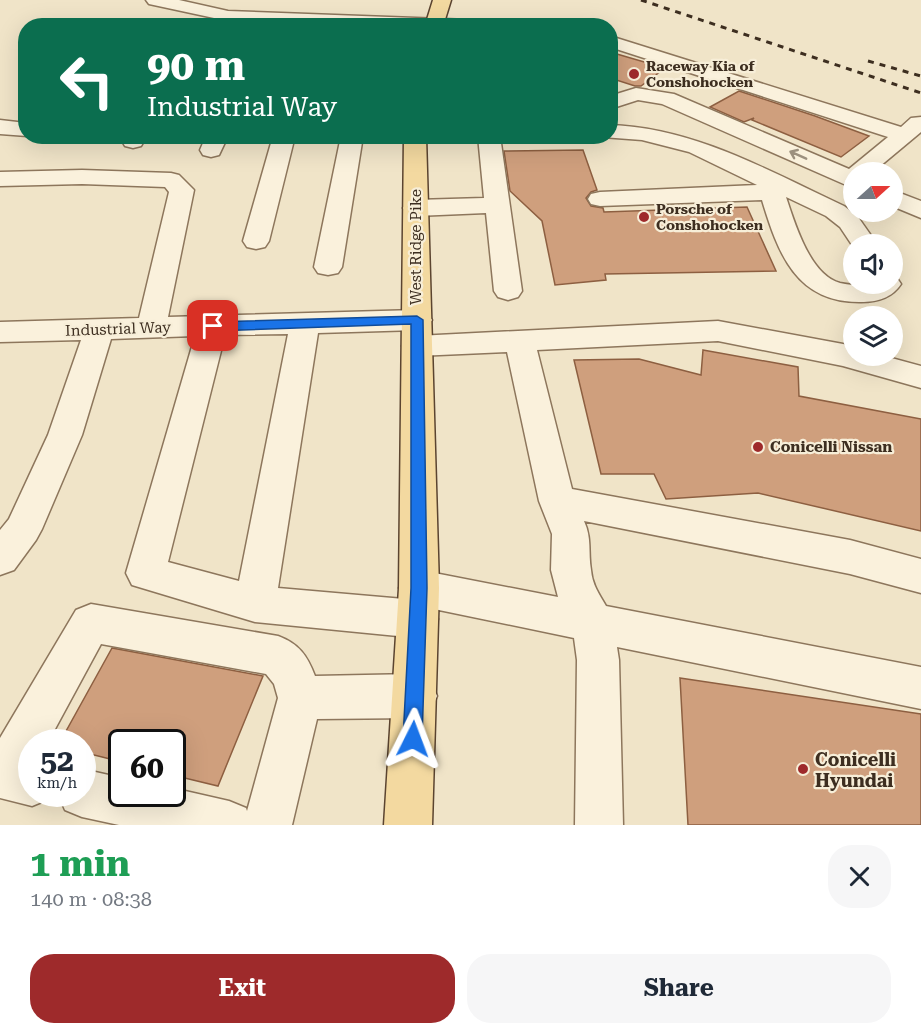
<!DOCTYPE html>
<meta charset="utf-8">
<style>
body{margin:0;font-family:"Roboto Serif",serif;background:#f6f6f7;color:#1f2937;height:100vh;display:flex;flex-direction:column;font-size:22px;white-space:nowrap}
*{box-sizing:border-box;margin:0}
p{font-size:20px;color:#747a83}
.icon{flex:none;width:33px;height:33px;fill:none;stroke:currentColor;stroke-width:2;stroke-linecap:round;stroke-linejoin:round}
.map{position:relative;height:825px;overflow:hidden}
.sheet{display:flex;flex-direction:column;background:#fff;flex:1}
.sheet>*{flex:none}
.hud{position:absolute;left:18px;top:18px;width:600px;height:126px;border-radius:24px;box-shadow:0 6px 24px #0002;background:#0b6e4f;color:#fff;overflow:hidden}
.needle{width:39px;rotate:69deg}
.controls{position:absolute;left:843px;top:162px;display:grid;gap:12px}
.controls a{display:grid;place-items:center;width:60px;height:60px;border-radius:50%;background:#fff;box-shadow:0 6px 24px #0002;font-size:30px}
.speed{position:absolute;left:18px;top:729px;display:flex;gap:12px;font-size:30px;font-weight:700;text-align:center}
.speed>*{display:grid;place-content:center;width:78px;height:78px;border-radius:50%;background:#fff;box-shadow:0 6px 24px #0002;line-height:1}
.speed small{font-size:15px;font-weight:400}
.speed .limit{border:3px solid #111;border-radius:9px;background:#fff;color:#111}
.pin{position:absolute;display:grid;place-items:center;width:51px;height:51px;color:#fff;margin:-26px;border-radius:12px;box-shadow:0 3px 9px #0006}
.me{position:absolute;width:66px;margin:-33px;rotate:3deg;stroke-linejoin:round;filter:drop-shadow(0 0 4px #0008)}
.turn{display:flex;align-items:center;gap:21px;height:126px;padding:0 30px;font-size:27px}
.turn .icon{width:78px;height:78px;stroke-width:2.5}
.turn b{display:block;font-size:42px;line-height:51px}
.round{display:grid;place-items:center;flex:none;width:63px;height:63px;border-radius:24px;background:#f6f6f7}
.summary{display:flex;align-items:center;justify-content:space-between;height:102px;padding:0 30px}
h1{font-size:36px;font-weight:700;line-height:45px;color:#1e9e55}
.action{display:flex;gap:12px;margin-top:auto;padding:12px 30px}
.action a{flex:1;height:69px;border-radius:24px;background:#9e2a2b;color:#fff;font-size:24px;font-weight:700;line-height:69px;text-align:center}
.action a+a{background:#f6f6f7;color:#1f2937}
.map>svg:first-child{display:block}
.building{fill:#cf9f7d;stroke:#8d5f41;stroke-width:1.5}
.lines{fill:none;stroke-linecap:round;stroke-linejoin:round}
.minor-casing{stroke:#8d765c;stroke-width:3}
.major-casing{stroke:#5b4430;stroke-width:3}
.minor{fill:#faf1dc;fill-rule:evenodd}
.major{fill:#f3d9a0;fill-rule:evenodd}
.rail{stroke:#3d2e20;stroke-width:3;stroke-dasharray:6 6;stroke-linecap:butt}
.oneway{stroke:#9c907e}
.route{fill:#1a73e8;stroke:#114b97;stroke-width:1.5}
.poi-dot{fill:#9e2a2b;stroke:#f7eed8;stroke-width:2}
.labels{text-anchor:middle;dominant-baseline:central;stroke-width:4.5;stroke-linejoin:round;paint-order:stroke}
.far-poi-label{font-size:14px;font-weight:bold;fill:#3d2e20;stroke:#f7eed8;text-anchor:start}
.street-label{font-size:15px;fill:#3d2e20;stroke:#f7eed8}
.poi-label{font-size:15px;font-weight:bold;fill:#3d2e20;stroke:#f7eed8;text-anchor:start}
.near-poi-label{font-size:18px;font-weight:bold;fill:#3d2e20;stroke:#f7eed8;text-anchor:start}
</style>
<div class="map">
<svg width="921" height="825" viewBox="0 0 921 825">
<rect width="100%" height="100%" fill="#f0e4c8"/>
<path class="building" d="M610,52L665,68L641,86H635L610,78Z
M739,91L815,116L869,136L841,157L752,120L754,118L744,122L710,107Z
M583,150L597,190L591,192L586,198L591,206L603,208L604,212L747,207L776,271L605,274L606,280L555,285L542,221L510,191L504,151Z
M703,350L798,367L799,396L921,419V531L758,493L666,499L654,474H601L574,360L639,359L701,375Z
M112,648L263,676L218,786L172,775V742H122V762L82,752V742H60Z
M680,678L921,714V825H688Z"/>
<g class="lines">
<g class="minor-casing">
<path id="minor" d="M146,0H179L228,11L497,21L506,26H339L228,21L149,4Z
M610,36L901,127L911,118L921,117V132L873,172H854V187L846,185L662,104L638,100L610,109V96L636,88L674,94L849,169L888,137L610,47Z
M0,120L26,123L27,136L0,134Z
M610,125C695,128 769,171 844,206L858,217L877,244H854V248L840,227L826,216L786,197C795,224 810,275 840,283C857,287 876,284 892,284V277L897,278L901,284C892,298 877,302 861,302C796,303 778,253 762,200L600,206L591,204L588,199L591,194L600,192L757,185L689,152L642,140L602,137L610,136Z
M125,136H147L141,146L133,148L125,146L122,141Z
M206,136H228L219,155L211,157L203,155L200,150Z
M273,136H295L269,241L265,247L256,249L247,247L243,241Z
M341,136H363L342,267L338,273L328,275L318,273L314,267Z
M478,136H500L522,291L518,297L508,300L498,297L494,291L486,213L416,216L407,213L403,208L407,203L416,200L484,198Z
M82,170L171,173L179,175L194,190L168,317L417,310L427,313L432,320L427,327L417,330L318,333L278,588L404,599L399,588L405,575L419,570L558,597L551,570L552,534L539,501L507,352L417,356L406,353L402,346L406,339L417,336L718,321L843,344L854,347V356H884L921,366V388L843,366L718,341L537,350L572,489L850,540L921,559V593L850,574L584,521C592,538 588,552 591,570C592,584 599,594 606,606L921,667V709L617,647L619,660L623,825H575L577,660L574,638L434,609L438,619L432,632L418,638L255,622L132,585L126,573L195,336L111,339L82,435L42,529L36,540L14,570L0,575V530L9,519L48,435L81,340L0,342V322L139,318L169,192L165,187L82,184L0,186V172ZM288,334L239,581L168,562L225,335Z
M892,190L921,201V218L892,206Z
M91,604L278,636C299,644 307,655 315,676L415,674L431,681L437,696L431,711L415,718L317,719L292,825H119L82,817L65,810L58,794H82V769L122,778V794H172V788L229,801L246,808L247,811L278,698L274,684L266,674L101,644L48,742H32V794H51L49,799L32,806L0,798V738L76,610Z"/>
</g>
<g class="major-casing">
<path id="major" d="M433,0H451L443,26H425Z
M404,136H426L439,588L432,825H384L399,588Z"/>
</g>
<use href="#minor" class="minor"/>
<use href="#major" class="major"/>
<path class="rail" d="M641,0L921,93
M868,61L921,76"/>
</g>
<defs><path id="oneway-shaft" d="M-6 0H5M1.5-3L5.5 0L1.5 3" fill="none" stroke-width="1.6" stroke-linecap="round" stroke-linejoin="round" transform="scale(1.5)"/></defs>
<use class="oneway" href="#oneway-shaft" transform="translate(798 155) rotate(-156)"/>
<path class="route" d="M417,316L423,320L427,588L422,739L419,746L413,749L406,746L403,739L411,588V324L213,331L207,326L213,322Z"/>
<g class="poi-dot">
<circle cx="634" cy="74" r="6"/>
<circle cx="644" cy="217" r="6"/>
<circle cx="758" cy="447" r="6"/>
<circle cx="803" cy="769" r="6"/>
</g>
<g class="labels">
<g class="far-poi-label">
<text x="646" y="66">Raceway Kia of<tspan x="646" dy="16">Conshohocken</tspan></text>
<text x="656" y="209">Porsche of<tspan x="656" dy="16">Conshohocken</tspan></text>
</g>
<g class="street-label">
<text transform="translate(416 247) rotate(-90)">West Ridge Pike</text>
<text transform="translate(118 329) rotate(-2)">Industrial Way</text>
</g>
<g class="poi-label">
<text x="770" y="447">Conicelli Nissan</text>
</g>
<g class="near-poi-label">
<text x="815" y="759">Conicelli<tspan x="815" dy="21">Hyundai</tspan></text>
</g>
</g>
</svg>
<div class="controls">
<a><svg class="needle" viewBox="-14 -14 28 28"><path d="M0-13l5 13h-10z" fill="#e53935"/><path d="M0 13l5-13h-10z" fill="#747a83"/></svg></a>
<a><svg class="icon" aria-label="sound" viewBox="0 0 24 24"><path d="M4 9h4l5-4v14l-5-4H4zM17 9q2 3 0 6"/></svg></a>
<a><svg class="icon" aria-label="layers" viewBox="0 0 24 24"><path d="M12 4l9 5-9 5-9-5zM3 14l9 5 9-5"/></svg></a>
</div>
<div class="speed"><div>52<small>km/h</small></div><div class="limit">60</div></div>
<div class="pin" style="left:213px;top:326px;background:#d93025"><svg class="icon" aria-label="arrive" viewBox="0 0 24 24"><path d="M6 21V4h12l-3 4 3 4H6"/></svg></div>
<svg class="me" style="left:413px;top:739px" viewBox="-20 -20 40 40"><path d="M0-17L14 15 0 8-14 15z" fill="#1a73e8" stroke="#fff" stroke-width="4"/></svg>
<div class="hud">
<div class="turn"><svg class="icon" aria-label="left" viewBox="0 0 24 24"><path d="M17 20v-9H6M10 6l-5 5 5 5"/></svg><div><b>90 m</b>Industrial Way</div></div>
</div>
</div>
<section class="sheet">
<div class="summary"><div><h1>1 min</h1><p>140 m · 08:38</p></div><a class="round"><svg class="icon" aria-label="close" viewBox="0 0 24 24"><path d="M6 6l12 12M18 6L6 18"/></svg></a></div>
<div class="action"><a>Exit</a><a>Share</a></div>
</section>
